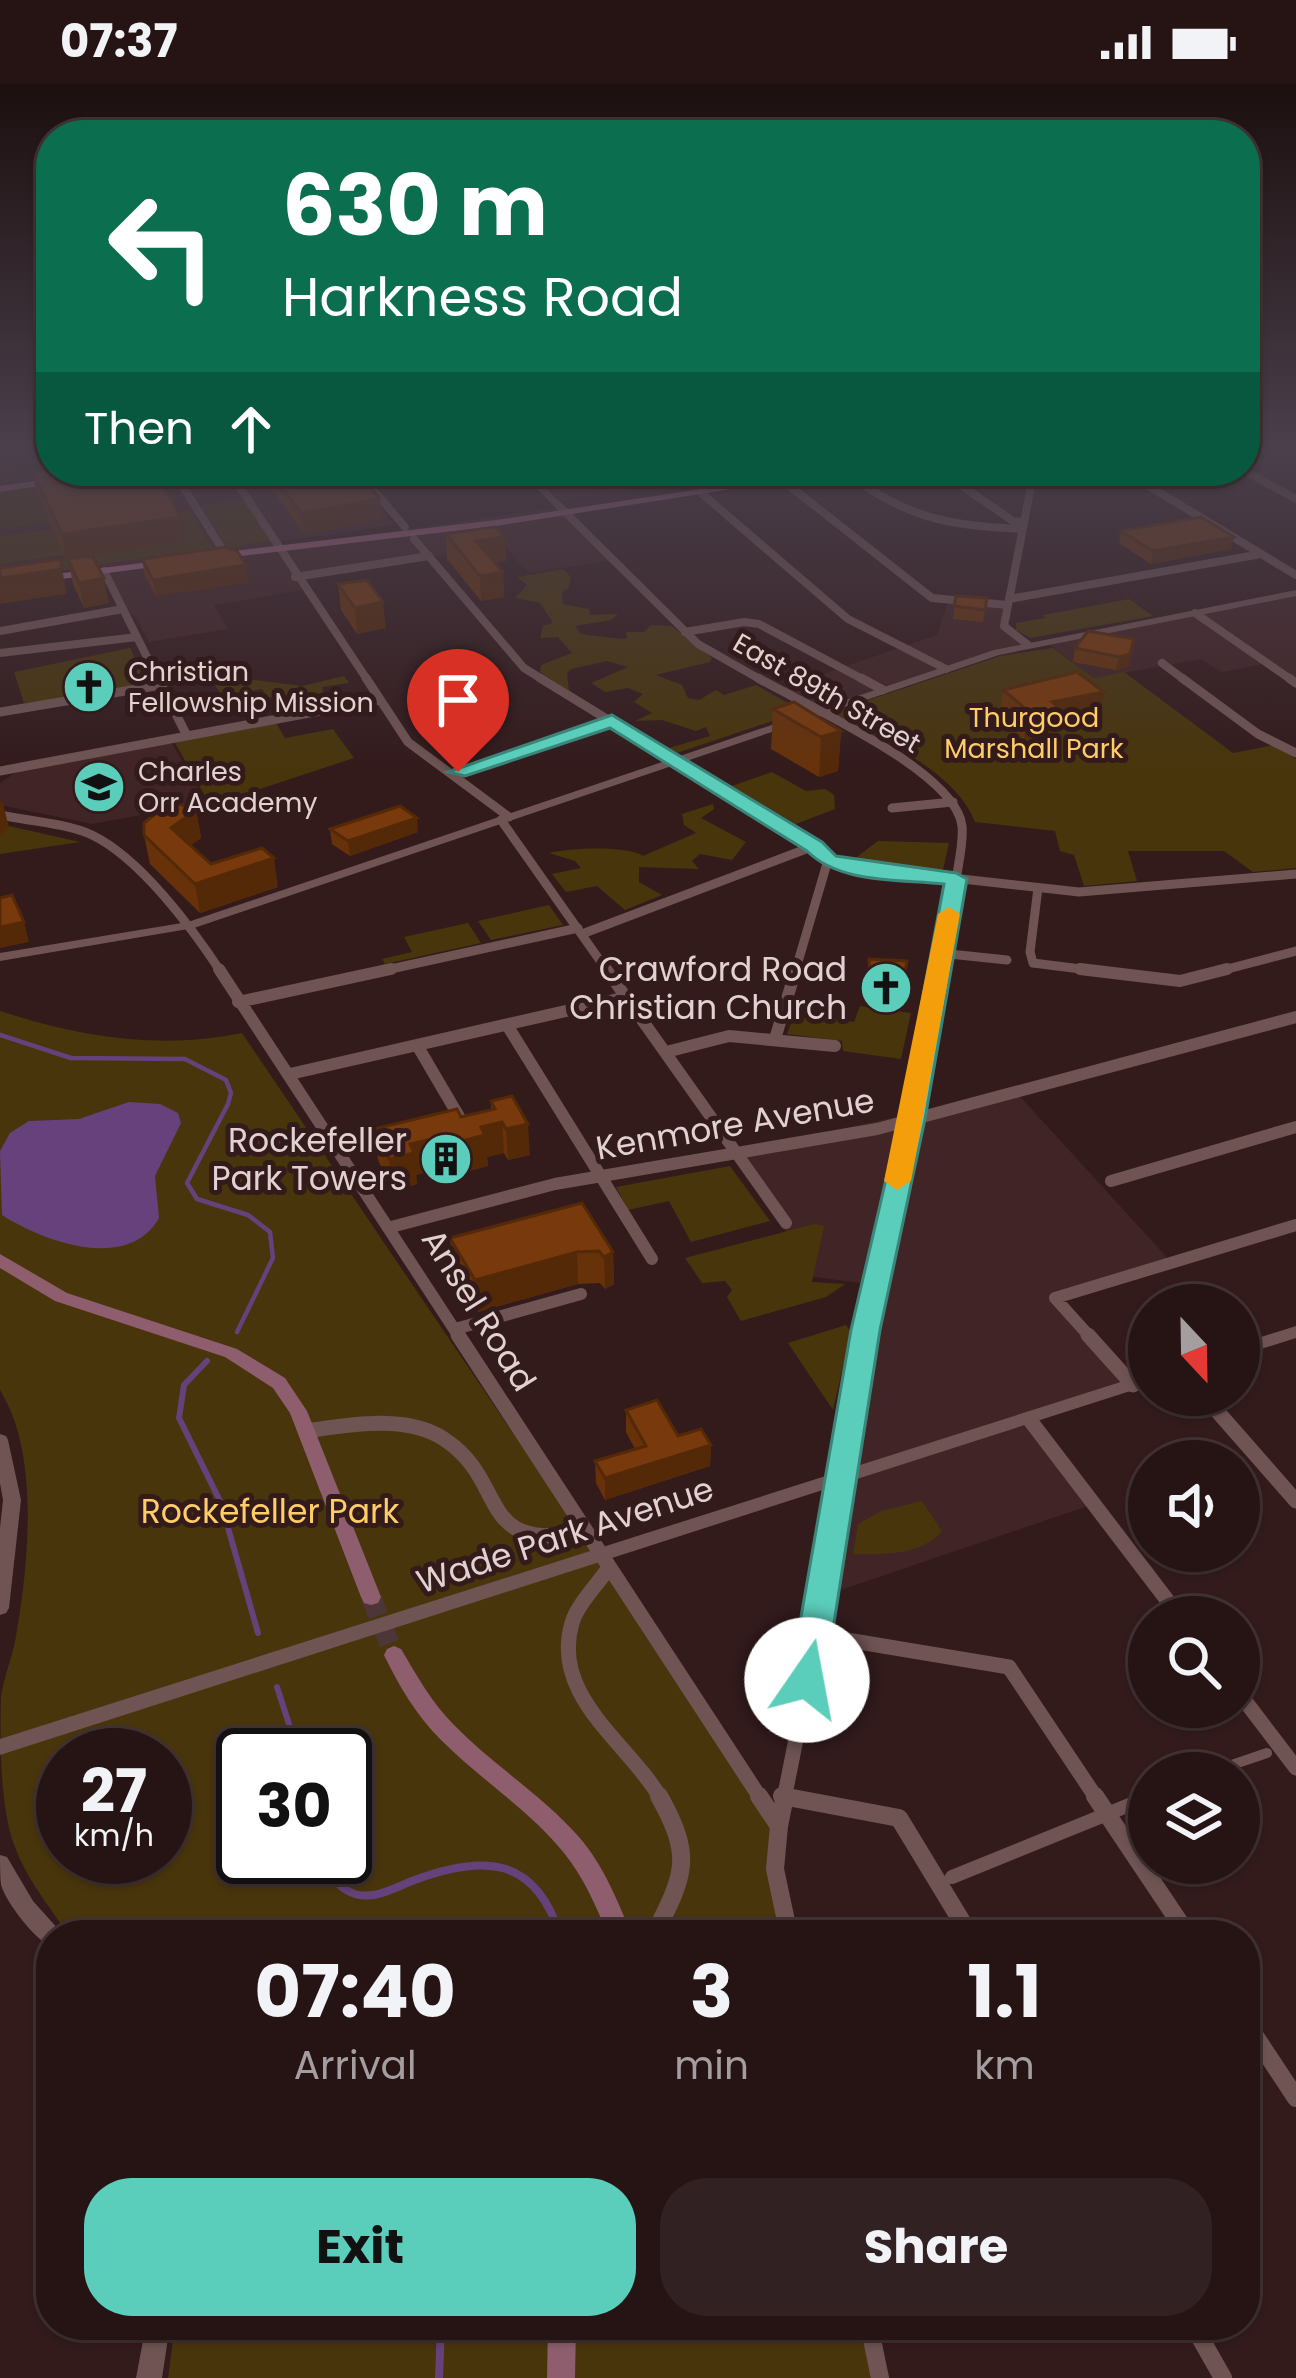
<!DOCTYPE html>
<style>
body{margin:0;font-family:Poppins,sans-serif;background:#322122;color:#f1f3f6;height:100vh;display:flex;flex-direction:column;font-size:45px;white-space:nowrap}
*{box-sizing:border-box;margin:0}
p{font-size:39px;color:#a49ea0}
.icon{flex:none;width:66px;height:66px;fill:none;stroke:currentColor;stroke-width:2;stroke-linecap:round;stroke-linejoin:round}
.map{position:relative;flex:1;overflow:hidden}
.sheet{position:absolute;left:36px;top:1836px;width:1224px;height:420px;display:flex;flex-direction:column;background:#261415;border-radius:48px;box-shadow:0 3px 9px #0004,0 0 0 3px #423334}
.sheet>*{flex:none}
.top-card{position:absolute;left:36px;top:36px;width:1224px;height:366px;border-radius:48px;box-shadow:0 3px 9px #0004,0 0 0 3px #423334;background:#0b6e4f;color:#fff;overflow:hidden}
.needle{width:78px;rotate:158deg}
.controls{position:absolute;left:1128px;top:1200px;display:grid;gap:24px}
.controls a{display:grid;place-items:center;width:132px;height:132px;border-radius:50%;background:#261415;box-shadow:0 3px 9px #0004,0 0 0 3px #423334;font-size:60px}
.speed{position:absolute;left:36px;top:1644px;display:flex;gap:24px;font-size:60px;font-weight:700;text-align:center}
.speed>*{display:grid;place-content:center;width:156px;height:156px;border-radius:50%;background:#261415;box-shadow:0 3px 9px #0004,0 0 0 3px #423334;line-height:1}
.speed small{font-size:30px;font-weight:400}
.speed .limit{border:6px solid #111;border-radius:18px;background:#fff;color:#111}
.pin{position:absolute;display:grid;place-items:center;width:102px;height:102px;color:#fff;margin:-123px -51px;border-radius:50% 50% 50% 0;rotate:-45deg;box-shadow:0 0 12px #0007}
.pin .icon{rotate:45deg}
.me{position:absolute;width:132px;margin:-66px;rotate:12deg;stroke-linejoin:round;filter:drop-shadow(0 0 9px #0008)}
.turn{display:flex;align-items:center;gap:42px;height:252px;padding:0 48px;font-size:54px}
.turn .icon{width:156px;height:156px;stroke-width:2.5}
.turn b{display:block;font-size:84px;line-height:102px}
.then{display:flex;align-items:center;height:114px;padding:0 48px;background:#0003;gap:24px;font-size:45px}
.eta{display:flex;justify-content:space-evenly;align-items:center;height:204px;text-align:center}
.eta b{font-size:72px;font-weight:700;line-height:84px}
.cta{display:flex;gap:24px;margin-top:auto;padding:24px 48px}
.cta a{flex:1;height:138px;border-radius:48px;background:#5bcebb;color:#111;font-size:48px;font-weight:700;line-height:138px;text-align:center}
.cta a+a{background:#322122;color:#f1f3f6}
.status{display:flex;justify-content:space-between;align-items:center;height:84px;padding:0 60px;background:#261415;direction:ltr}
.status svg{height:33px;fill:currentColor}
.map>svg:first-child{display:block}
.built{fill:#412425}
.green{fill:#48350c;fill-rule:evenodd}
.water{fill:#67417c}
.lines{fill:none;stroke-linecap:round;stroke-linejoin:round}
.stream-far2{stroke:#67417c;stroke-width:4.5}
.stream-far1{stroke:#67417c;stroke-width:6}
.stream{stroke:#67417c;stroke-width:8}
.secondary-tunnel{stroke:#4d3637;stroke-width:20;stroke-dasharray:20 10;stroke-linecap:butt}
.pedestrian-far1{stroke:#705454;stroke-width:10}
.pedestrian{stroke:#705454;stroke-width:14}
.minor-far4{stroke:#705454;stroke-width:8}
.minor-far3{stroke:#705454;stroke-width:9}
.minor-far2{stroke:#705454;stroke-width:12}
.minor-far1{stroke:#705454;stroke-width:15}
.minor{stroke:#705454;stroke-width:18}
.tertiary{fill:#705454;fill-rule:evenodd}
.secondary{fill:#8e5e6e;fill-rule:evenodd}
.primary{fill:#ab6888;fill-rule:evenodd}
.wall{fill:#67320a}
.shaded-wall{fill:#542908}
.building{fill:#783a0c;stroke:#542908;stroke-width:3}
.route{fill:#5bcebb;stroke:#3b867a;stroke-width:3}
.slow{fill:#f59e0b}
.labels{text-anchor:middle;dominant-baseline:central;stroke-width:10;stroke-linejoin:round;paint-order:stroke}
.far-poi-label{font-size:27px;fill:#e2d1d1;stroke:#331b1c;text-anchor:start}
.far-street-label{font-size:27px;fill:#e2d1d1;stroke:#331b1c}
.far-park-label{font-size:27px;fill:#ffcd66;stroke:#331b1c}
.poi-label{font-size:33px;fill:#e2d1d1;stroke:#331b1c;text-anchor:end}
.street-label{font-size:33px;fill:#e2d1d1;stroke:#331b1c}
.park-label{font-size:33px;fill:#ffcd66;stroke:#331b1c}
</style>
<div class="status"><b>07:37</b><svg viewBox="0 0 49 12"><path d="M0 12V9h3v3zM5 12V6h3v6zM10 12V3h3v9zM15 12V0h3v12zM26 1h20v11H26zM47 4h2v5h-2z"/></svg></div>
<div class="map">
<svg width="1296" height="2294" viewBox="0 0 1296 2294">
<rect width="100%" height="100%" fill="#331b1c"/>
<path class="built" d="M0,365H51V387H405L359,394L394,441L278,458L277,464L560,423L613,476L529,489L505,462L297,493L304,506L214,521L228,545L149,558L136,533L123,525L101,482L0,495Z
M529,387H670L683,398L560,417Z
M1296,509V592L1288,594L1268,579L1222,588L1201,575L1094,594L1045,557Z
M949,516L1008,521L1004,542L1028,561L819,628L779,605L937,551Z
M171,658L201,708L185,723L92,740L0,721V699L16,688Z
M1015,1007L1172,1179L1056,1215L1133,1301L1029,1335L1094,1420L823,1512L875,1201L778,1188L786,1139L736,1068Z"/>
<path class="green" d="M134,389L37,411L50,438L0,445V408Z
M244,416L271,457L228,464L200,422Z
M191,427L213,465L0,494V485L184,457L169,428Z
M53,445L65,471L0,480V452Z
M563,485L571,493L569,504L562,508L563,520L589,525L590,531L618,530L611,536L575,542L581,550L621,555L627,554L626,548H644L651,541L672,542L712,574L710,578L656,591L682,601L688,614L699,616L716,606L724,611L756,601L802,627L677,669L669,664L710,652L706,643L696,647L662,636L635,637L652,629L634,618L643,610L628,604L605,608L591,599L628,583L607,577L571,585L567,589L569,607L540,588L541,581L572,569L558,553L540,554L543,542L553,539L540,519L515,514L527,501L517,493Z
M1129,515L1153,532L1030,554L1016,546V539L1045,534L1043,531Z
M130,564L147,599L98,608L93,597L70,600L75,613L24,619L14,588Z
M1053,564L1094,594L1124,588L1233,669L1275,661L1296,675V784L1253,788L1224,767H1128L1137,797L1084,802L1074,771L1060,767L1055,747L975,738C955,686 880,656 833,628L1000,572Z
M344,592L349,599L322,603L327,618L311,622L304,615L267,613L262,605L222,612L215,601L238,594L302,602Z
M276,639L285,654L333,645L354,674L230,715L205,712L174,657Z
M772,688L806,707L825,705L834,711L835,725L796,740L732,702Z
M713,720L714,725L701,734L746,758L732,776L700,770L692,777L699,785L639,783V798L662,811L625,826L597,802L566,808L552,790L581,784L575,777L549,769C570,764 627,761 643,772L696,749L684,741L682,730Z
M0,740L80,758L0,770Z
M878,757L949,759L942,790L849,779Z
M549,821L563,841L491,856L478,837Z
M468,839L481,859L385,880L382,875L412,868L404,853Z
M860,922L911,929L901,975L843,967L842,957L787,950L795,929L854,938Z
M0,927C81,953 157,966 242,949L779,1742L789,1851H69C46,1818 21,1788 10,1748C0,1708 0,1653 1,1612C4,1594 11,1576 15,1558C28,1485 41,1372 0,1306ZM63,1671H165V1773H63ZM243,1671H345V1773H243Z
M730,1082L770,1137L691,1158L669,1117L628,1126L616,1103Z
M814,1140L824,1142L812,1198L845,1200L826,1213L741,1237L727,1213L732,1206L725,1197L702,1199L685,1174Z
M846,1241L851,1248L833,1326L788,1259Z
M922,1417L942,1447C920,1472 884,1470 853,1470L858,1440L881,1427Z
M175,2241H869L880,2294H168Z"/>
<path class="water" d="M129,1018L160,1020L178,1029L181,1039L155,1092L159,1134C128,1189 42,1157 2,1131L0,1067L10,1049L29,1037L79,1035Z"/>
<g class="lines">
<path class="stream-far2" d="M0,951L71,974L185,975L226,996L231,1009L228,1020L187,1099L197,1115L248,1131L270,1148L273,1174L237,1248"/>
<path class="stream-far1" d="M207,1277L184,1301L179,1334L221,1419L258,1549
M277,1603L299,1671"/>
<path class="stream" d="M320,1773C328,1786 335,1801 350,1808C371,1818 392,1805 412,1797C483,1770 535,1772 560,1851
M439,2294L441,2241"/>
<path class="secondary-tunnel" d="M371,1513L394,1571"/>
<path class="pedestrian-far1" d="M1208,1689L1267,1669
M1144,1715L1149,1713"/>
<path class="pedestrian" d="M952,1793L1149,1713"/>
<path class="minor-far4" d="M173,387L226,471
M229,387L368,597
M357,387L405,443
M843,387C907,434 944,441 1022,445
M940,387L1013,437L1022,438
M1124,387L1296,491
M1245,387L1296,415
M686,395L741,387
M782,396L932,514L1008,521
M700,408L848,535L946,585
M560,423L698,560L763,597
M414,455L524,584L545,597
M104,487L159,597
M295,493L429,472
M1009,515L1261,470
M1195,529L1293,597
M0,547L123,525
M685,548L744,538L759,540L866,597
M1028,561L1004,542L1034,387
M0,569L137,553
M1162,579L1186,597"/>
<path class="minor-far3" d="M158,594L186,650
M366,594L408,658L509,733
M540,594L814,762L828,776L845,782L1079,808L1296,790
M758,594C805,621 956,687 962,742C965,768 942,856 937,888
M861,594L883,606
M1182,594L1258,650L1296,669
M1289,594L1296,599
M0,628L161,601
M0,687L379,616
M451,690L612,637
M892,724L953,718
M0,731C28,737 66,739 92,751C140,774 192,844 221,888
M501,736L608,888
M1038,804L1030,868L1033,879L1105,888
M582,850L814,762
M940,869L1007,876
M377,888L578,844
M795,888L828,776
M1216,888L1296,867"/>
<path class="minor-far2" d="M219,885L460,1254
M606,885L786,1139
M1080,885L1180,897L1227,885
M238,918L391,885
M507,941L652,1175
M775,955L796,885
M417,961L461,1036
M666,968L729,952L835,962
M290,990L627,913
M1111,1097L1296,1043
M391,1143L555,1100L877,1045L1296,933
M455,1245L581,1210
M865,1254L912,1035L938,885
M1091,1254L1055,1214L1296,1141"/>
<path class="minor-far1" d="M458,1251L761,1715
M1088,1251L1133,1301
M1203,1311L1296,1417
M1029,1335L1180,1533
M306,1347C349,1341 405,1330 444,1355C510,1398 474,1469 584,1448
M608,1485C597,1501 577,1521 572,1539C550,1613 630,1660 661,1715
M817,1551L1009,1583L1097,1715
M1239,1609L1296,1684
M782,1712L797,1715
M784,1715L817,1551L865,1251"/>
<path class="minor" d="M759,1712L779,1742L775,1785L789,1851
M782,1712L899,1734L970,1851
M1095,1712L1188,1851
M779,1742L785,1712
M654,1851C684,1791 694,1774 659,1712
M1245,1937L1296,2014
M869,2241L880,2294
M1193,2241L1223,2294"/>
<path class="tertiary" d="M520,387H529L563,421V425H557Z
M1296,506V512L999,571L194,844L0,877V869L188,838L994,566Z
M1296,1242V1254L1239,1272V1260Z
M1149,1289V1301L0,1671V1655Z
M0,1350L6,1352L8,1356L21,1416L9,1524L6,1529L0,1531V1444L3,1416L0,1399Z
M0,1771L7,1773L33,1817L59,1846L61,1851H51V1863C34,1854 7,1820 1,1801C0,1792 0,1780 0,1771Z
M146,2241H170L162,2294H136Z"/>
<path class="secondary" d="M0,1170L67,1209L237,1265L285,1294L307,1327L381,1513L378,1519L371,1521L364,1519L361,1513L290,1329L273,1304L225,1273L55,1217L0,1184Z
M394,1562L401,1565C417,1592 432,1619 454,1641C493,1681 542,1711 579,1753C604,1782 617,1816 632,1851H608C596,1822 584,1794 564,1769C529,1726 480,1695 441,1656C416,1631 399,1602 384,1571L387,1565Z
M548,2241H576L575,2294H547Z"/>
<path class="primary" d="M821,387H846L496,442L216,475L211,472L216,469L496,436Z
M55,394L59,395V399L0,408V402Z
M165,476L170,479L169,481L0,503V497Z"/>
</g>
<path class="wall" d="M32,387L185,457L66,475L37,410Z
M258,387H356L382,436L304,450Z
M1121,447L1231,465L1151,480L1119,459Z
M446,450L505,453L506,477L495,479L503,488L504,513L481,517L447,475Z
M68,475L109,519L84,524L73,500Z
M142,475L248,498L156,512L145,492Z
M338,500L386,544L357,550L341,526Z
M956,512L987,514L983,538L953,535Z
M1134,555L1128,583L1116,586L1073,578L1075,564Z
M1003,606L1101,626L1064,634L1062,647L1024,655L1011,644L1013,634L1001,624Z
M773,625L841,647L838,687L819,693L771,665Z
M196,726L201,754L191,761L211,780L278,803L200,829L150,780L144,751Z
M330,745L418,748L350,772L332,760Z
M869,875L907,877L901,912L868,909Z
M491,1017L530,1071L508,1076L504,1069L487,1073L488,1082L453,1091L448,1083L416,1091L417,1100L393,1106L378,1076L374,1045L461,1033L491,1026Z
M450,1154L613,1168L614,1200L605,1205L600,1199L578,1200L478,1228L453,1185Z
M626,1326L678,1352L711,1361L710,1382L605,1416L596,1399L595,1377L635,1365L626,1348Z"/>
<path class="shaded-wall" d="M9,373L12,389L0,390V374Z
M380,415L382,436L304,450L301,429Z
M181,433L185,457L66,475L62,450Z
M505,453L506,477L477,482L476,457Z
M1234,453L1231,465L1151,480L1153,467Z
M60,475L67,510L0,520V494Z
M246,481L248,498L156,512L153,496Z
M503,488L504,513L481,517L480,492Z
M104,494L109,519L84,524L79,499Z
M383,518L386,544L357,550L355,524Z
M1134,555L1128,583L1116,586L1119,573Z
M1104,608L1101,626L1064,634L1062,647L1024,655L1026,636L1052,618Z
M841,647L838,687L819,693L821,653Z
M2,716L9,743L0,751V718Z
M196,726L201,754L176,772L171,744Z
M417,734L418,748L350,772L348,757Z
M274,774L278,803L200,829L195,800Z
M24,838L29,858L0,864V843Z
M502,1038L504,1069L487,1073L488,1082L453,1091L450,1060L481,1043Z
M528,1040L530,1071L508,1076L506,1045Z
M446,1052L448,1083L416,1091L417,1100L393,1106L389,1075L410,1060Z
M577,1168L578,1200L478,1228L475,1196Z
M613,1168L614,1200L605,1205L604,1173Z
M711,1361L710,1382L605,1416V1394Z"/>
<path class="building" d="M0,365H5L9,373L0,374Z
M51,384V387H154L181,433L62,450L32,387Z
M270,387H356L380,415L301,429Z
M1201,433L1234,453L1153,467L1121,447Z
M495,443L505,453L476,457L503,488L480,492L446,450Z
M226,463L237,467L246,481L153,496L142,475Z
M92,472L104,494L79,499L68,475Z
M60,475L62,485L0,494V484Z
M367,496L383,518L355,524L338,500Z
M956,512L987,514L985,526L954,522Z
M1088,547L1134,555L1130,570L1119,573L1075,564Z
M1077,588L1104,608L1052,618L1065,629L1026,636L1014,626L1025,624L1003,606Z
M794,618L841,647L821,653L773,625Z
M171,717L196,726L171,744L211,780L262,764L274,774L195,800L144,751V739Z
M400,722L417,734L348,757L330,745Z
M12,811L24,838L0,843V814Z
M869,875L907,877L903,897L870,894Z
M512,1012L528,1040L506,1045L502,1038L481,1043L485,1051L450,1060L446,1052L410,1060L414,1069L389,1075L374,1045L457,1025L461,1033L495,1025L491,1017Z
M582,1119L613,1168L604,1173L599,1167L577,1168L475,1196L450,1154Z
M657,1316L678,1352L701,1345L711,1361L605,1394L595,1377L646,1362L626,1326Z"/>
<linearGradient id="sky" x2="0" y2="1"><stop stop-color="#1c0f0f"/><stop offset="0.53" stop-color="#4a3f4b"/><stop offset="1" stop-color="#4a3f4b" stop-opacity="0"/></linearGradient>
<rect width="1296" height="686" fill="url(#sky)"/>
<path class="route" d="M612,631L822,758L836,772L956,789L967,795L925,1035L880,1246L825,1596L820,1606L807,1610L795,1606L790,1596L851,1246L900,1035L944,800C900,795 840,800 807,767L610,644L465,692L448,688Z"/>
<path class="slow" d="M949,823L960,830L911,1097L897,1106L884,1097L938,830Z"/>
<defs>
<g id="church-disc" transform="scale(2.7)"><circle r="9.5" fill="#5bcebb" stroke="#331b1c"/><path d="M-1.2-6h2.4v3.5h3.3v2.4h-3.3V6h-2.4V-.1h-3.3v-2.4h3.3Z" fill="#111"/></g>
<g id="school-disc" transform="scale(2.7)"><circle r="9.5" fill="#5bcebb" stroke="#331b1c"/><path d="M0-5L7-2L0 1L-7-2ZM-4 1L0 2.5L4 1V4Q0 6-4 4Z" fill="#111"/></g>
<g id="building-disc" transform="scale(2.7)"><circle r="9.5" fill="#5bcebb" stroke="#331b1c"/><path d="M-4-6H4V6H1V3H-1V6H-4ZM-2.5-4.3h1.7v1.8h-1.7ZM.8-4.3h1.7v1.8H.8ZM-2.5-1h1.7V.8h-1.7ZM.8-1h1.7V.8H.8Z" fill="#111"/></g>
</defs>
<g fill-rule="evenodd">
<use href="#church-disc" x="89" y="603"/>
<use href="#school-disc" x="99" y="703"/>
<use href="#church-disc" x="886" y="904"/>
<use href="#building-disc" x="446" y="1075"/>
</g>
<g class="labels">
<g class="far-poi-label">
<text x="128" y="587">Christian<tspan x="128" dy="31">Fellowship Mission</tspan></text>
<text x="138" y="687">Charles<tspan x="138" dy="31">Orr Academy</tspan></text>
</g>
<g class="far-street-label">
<text transform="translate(827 609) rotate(30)">East 89th Street</text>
</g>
<g class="far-park-label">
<text x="1034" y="633">Thurgood<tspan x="1034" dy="31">Marshall Park</tspan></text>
</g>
<g class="poi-label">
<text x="847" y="885">Crawford Road<tspan x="847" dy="38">Christian Church</tspan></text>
<text x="407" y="1056">Rockefeller<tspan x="407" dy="38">Park Towers</tspan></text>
</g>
<g class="street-label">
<text transform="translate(735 1040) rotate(-10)">Kenmore Avenue</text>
<text transform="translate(479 1226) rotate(58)">Ansel Road</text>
<text transform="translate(565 1451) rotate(-18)">Wade Park Avenue</text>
</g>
<g class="park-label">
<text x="270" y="1427">Rockefeller Park</text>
</g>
</g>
</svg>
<div class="controls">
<a><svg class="needle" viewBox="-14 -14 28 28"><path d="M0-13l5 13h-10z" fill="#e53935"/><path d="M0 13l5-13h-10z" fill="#a49ea0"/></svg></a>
<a><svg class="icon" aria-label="sound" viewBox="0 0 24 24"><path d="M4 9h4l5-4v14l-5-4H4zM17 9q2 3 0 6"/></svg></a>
<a><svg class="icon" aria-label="search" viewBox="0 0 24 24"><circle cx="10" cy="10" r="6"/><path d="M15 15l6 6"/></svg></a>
<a><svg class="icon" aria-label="layers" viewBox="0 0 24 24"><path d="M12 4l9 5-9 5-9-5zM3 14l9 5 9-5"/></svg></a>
</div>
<div class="speed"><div>27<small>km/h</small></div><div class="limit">30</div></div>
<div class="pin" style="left:458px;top:688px;background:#d93025"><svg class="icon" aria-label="arrive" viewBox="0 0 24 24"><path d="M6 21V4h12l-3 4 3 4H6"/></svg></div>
<svg class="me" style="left:807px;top:1596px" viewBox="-20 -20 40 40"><circle r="19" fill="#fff"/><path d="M0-13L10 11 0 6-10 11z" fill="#5bcebb"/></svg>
<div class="top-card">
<div class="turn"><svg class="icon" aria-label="left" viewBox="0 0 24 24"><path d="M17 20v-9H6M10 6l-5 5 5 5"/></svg><div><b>630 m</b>Harkness Road</div></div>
<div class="then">Then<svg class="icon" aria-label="ahead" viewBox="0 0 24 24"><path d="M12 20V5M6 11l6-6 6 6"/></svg></div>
</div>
<section class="sheet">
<div class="eta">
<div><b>07:40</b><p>Arrival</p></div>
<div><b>3</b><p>min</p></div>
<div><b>1.1</b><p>km</p></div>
</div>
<div class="cta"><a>Exit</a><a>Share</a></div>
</section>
</div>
